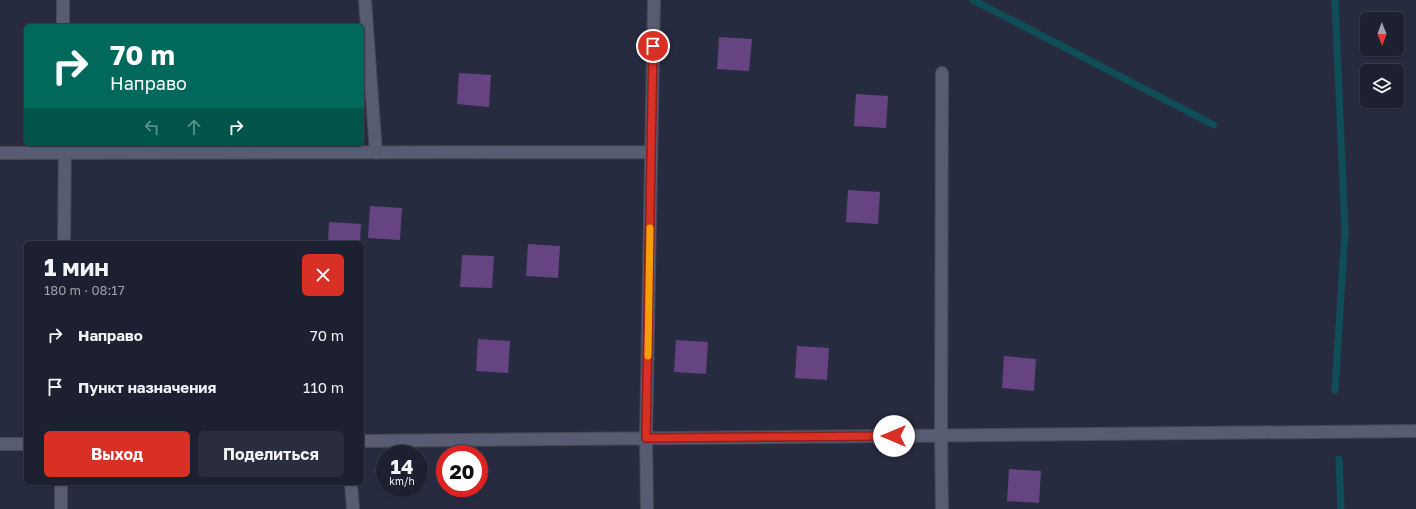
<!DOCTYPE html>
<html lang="ru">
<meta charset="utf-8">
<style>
body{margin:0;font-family:"Golos Text",sans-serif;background:#2a2d3c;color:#f1f3f6;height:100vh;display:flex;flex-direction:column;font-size:15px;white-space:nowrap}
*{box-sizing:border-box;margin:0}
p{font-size:13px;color:#a0a3ab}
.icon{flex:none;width:22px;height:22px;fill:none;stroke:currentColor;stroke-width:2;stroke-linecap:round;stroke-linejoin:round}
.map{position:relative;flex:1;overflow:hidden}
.sheet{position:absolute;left:24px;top:241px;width:340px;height:244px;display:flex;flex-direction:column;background:#1d2030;border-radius:6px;box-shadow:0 1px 3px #0004,0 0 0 1px #3b3e4c}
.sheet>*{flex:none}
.banner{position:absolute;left:24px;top:24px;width:340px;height:122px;border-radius:6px;box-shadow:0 1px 3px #0004,0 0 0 1px #3b3e4c;background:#00695c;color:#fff;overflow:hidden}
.needle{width:26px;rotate:179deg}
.controls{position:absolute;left:1360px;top:12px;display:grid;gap:8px}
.controls a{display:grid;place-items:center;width:44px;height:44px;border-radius:6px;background:#1d2030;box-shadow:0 1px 3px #0004,0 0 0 1px #3b3e4c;font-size:20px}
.speed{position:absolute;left:376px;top:445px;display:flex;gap:8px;font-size:20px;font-weight:700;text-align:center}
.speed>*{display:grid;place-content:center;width:52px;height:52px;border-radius:50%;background:#1d2030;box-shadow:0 1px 3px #0004,0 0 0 1px #3b3e4c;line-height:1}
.speed small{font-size:10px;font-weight:400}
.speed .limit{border:6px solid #d22;background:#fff;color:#111}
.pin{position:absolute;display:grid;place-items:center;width:34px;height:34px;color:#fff;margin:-17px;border:2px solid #fff;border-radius:50%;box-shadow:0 1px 4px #0007}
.me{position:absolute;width:44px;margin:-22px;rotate:270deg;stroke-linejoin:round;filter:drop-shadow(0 0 3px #0008)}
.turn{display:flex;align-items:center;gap:14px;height:84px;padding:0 20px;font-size:18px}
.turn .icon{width:52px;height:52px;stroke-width:2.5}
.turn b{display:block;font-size:28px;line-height:34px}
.lanes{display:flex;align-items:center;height:38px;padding:0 20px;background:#0003;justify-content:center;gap:20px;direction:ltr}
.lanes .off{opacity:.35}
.round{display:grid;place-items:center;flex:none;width:42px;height:42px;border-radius:6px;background:#2a2d3c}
.headline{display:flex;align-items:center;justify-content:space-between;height:68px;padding:0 20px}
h1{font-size:24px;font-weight:700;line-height:30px}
.button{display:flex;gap:8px;margin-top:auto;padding:8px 20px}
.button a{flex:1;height:46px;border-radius:6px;background:#d93025;color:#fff;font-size:16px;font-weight:700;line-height:46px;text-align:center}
.button a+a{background:#2a2d3c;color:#f1f3f6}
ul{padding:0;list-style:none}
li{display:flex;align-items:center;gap:12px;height:52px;padding:0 20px}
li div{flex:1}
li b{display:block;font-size:15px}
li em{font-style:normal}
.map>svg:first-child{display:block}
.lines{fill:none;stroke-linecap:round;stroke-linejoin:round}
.stream{stroke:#0f4e57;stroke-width:7}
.building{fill:#664482}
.lane-casing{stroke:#444859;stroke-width:14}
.lane{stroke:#575c73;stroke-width:12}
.route-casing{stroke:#8d1f18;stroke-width:10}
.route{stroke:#d93025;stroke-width:7}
.slow{stroke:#f59e0b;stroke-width:7}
</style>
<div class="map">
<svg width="1416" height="509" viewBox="0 0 1416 509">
<rect width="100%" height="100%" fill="#272b40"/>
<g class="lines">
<path class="stream" d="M973,0L1214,125
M1335,390L1345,232L1335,0
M1339,459L1341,509"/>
</g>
<path class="building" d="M719,37L752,39L749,71L717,69Z
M459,73L491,75L489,107L457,104Z
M856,94L888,96L886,128L854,126Z
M848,190L880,192L878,224L846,222Z
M370,206L402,208L400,240L368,238Z
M329,222L361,224L360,243H328Z
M528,244L560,246L558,278L526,276Z
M462,255L494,256L492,288L460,287Z
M478,339L510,341L508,373L476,371Z
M676,340L708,342L706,374L674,372Z
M797,346L829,348L827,380L795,378Z
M1004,356L1036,359L1034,391L1002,388Z
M1009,469L1041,471L1039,503L1007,501Z"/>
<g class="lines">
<g class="lane-casing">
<path id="lane" d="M63,0V26
M365,0L376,153
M942,73L941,435L942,509
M0,153L651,152
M64,243L65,144
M362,441L1416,431
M0,444H26
M61,483V509
M351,483L353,509
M647,509L646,438L654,0"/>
</g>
<use href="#lane" class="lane"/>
</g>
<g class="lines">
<g class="route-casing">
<path id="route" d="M653,46L646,438L894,436"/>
</g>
<use href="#route" class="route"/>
<path class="slow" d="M648,356L650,228"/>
</g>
</svg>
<div class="controls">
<a><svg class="needle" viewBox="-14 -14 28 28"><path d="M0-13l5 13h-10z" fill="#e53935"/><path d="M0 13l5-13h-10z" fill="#a0a3ab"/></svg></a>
<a><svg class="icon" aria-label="layers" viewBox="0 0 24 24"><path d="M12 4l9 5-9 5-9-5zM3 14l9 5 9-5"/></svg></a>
</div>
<div class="speed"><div>14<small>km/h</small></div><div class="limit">20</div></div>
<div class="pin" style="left:653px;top:46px;background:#d93025"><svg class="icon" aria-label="arrive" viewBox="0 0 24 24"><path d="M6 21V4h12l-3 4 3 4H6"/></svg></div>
<svg class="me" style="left:894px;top:436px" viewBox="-20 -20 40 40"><circle r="19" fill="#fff"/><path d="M0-13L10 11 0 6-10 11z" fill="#d93025"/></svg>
<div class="banner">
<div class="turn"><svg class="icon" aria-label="right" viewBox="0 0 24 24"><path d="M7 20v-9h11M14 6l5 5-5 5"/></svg><div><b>70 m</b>Направо</div></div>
<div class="lanes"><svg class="icon off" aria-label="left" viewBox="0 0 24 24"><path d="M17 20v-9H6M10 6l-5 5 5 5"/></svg><svg class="icon off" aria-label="ahead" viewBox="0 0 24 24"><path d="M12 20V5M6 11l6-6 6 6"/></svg><svg class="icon" aria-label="right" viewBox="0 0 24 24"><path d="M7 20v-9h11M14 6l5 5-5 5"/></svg></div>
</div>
<section class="sheet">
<div class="headline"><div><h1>1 мин</h1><p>180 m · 08:17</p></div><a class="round" style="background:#d93025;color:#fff"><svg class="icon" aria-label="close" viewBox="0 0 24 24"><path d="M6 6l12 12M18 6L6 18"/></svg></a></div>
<ul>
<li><svg class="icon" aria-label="right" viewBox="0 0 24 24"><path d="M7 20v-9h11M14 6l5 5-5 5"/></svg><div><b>Направо</b></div><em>70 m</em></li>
<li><svg class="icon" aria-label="arrive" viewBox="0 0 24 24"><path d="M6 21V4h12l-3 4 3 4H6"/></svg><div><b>Пункт назначения</b></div><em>110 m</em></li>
</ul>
<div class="button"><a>Выход</a><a>Поделиться</a></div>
</section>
</div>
